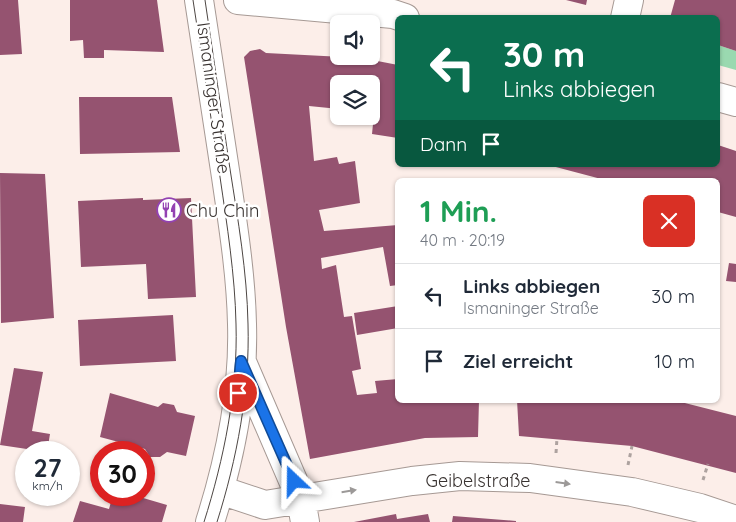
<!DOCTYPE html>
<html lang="de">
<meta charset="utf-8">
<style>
body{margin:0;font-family:Quicksand,sans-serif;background:#f2f2f3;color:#1f2937;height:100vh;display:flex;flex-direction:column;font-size:19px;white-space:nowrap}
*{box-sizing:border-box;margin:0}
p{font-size:16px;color:#747a83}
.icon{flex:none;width:28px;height:28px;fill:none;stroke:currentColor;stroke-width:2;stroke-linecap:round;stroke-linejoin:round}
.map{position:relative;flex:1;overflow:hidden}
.panel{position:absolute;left:395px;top:178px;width:325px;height:225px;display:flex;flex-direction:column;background:#fff;border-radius:8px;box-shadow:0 1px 4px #0004}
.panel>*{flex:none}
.hud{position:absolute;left:395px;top:15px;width:325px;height:152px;border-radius:8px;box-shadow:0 1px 4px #0004;background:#0b6e4f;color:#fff;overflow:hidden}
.controls{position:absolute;left:330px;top:15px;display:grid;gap:10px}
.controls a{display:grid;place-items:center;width:50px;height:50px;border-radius:8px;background:#fff;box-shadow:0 1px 4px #0004;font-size:25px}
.speed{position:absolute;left:15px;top:441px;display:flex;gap:10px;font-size:25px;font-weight:700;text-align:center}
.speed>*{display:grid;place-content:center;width:65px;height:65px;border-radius:50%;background:#fff;box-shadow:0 1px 4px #0004;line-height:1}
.speed small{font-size:12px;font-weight:400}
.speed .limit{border:8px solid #d22;background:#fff;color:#111}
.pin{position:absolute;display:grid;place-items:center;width:42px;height:42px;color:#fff;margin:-21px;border:2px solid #fff;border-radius:50%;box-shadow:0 1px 5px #0007}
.me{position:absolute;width:55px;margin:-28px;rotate:337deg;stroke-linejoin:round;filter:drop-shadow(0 0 4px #0008)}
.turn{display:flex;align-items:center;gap:18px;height:105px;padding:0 25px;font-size:22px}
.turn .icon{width:65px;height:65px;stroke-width:2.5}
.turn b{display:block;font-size:35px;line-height:42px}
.then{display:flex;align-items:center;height:48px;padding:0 25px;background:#0003;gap:10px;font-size:19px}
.round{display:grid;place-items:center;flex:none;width:52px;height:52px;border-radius:8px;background:#f2f2f3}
.summary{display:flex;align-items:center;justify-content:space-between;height:85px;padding:0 25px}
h1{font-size:30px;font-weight:800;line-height:38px;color:#1e9e55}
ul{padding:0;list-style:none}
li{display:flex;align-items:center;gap:15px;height:65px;padding:0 25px;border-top:1px solid #e0e1e3}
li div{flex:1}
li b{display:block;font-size:19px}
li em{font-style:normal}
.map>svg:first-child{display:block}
.green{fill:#9ad9b0}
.building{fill:#955370}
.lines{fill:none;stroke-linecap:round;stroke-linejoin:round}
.minor-casing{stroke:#a69994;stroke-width:30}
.path{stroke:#ada29f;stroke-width:3;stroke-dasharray:4 4;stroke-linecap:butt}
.minor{stroke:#fff;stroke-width:28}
.tram{stroke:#4d4643;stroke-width:1}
.oneway{fill:#9c9998}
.route-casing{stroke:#114b97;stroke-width:12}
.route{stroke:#1a73e8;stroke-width:9}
.labels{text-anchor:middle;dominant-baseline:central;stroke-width:5;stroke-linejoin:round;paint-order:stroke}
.street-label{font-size:18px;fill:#393331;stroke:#fff}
.poi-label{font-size:18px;fill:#393331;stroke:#fff;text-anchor:start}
</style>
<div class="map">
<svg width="736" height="522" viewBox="0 0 736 522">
<rect width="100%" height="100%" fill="#fceee9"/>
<path class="green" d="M718,45L736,51V70L718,65Z"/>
<path class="building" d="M0,0H18L22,54L0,55Z
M70,0H157L164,52L104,50V58H84L83,40L70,41Z
M566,0H587L586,5Z
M675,0H736V51L718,45V18H670Z
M260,49L266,53L362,58L398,65V138L372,134L374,114L371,113V84H339V109L309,106L314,161L337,157L339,164L355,161L360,203L319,210L324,231L398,225V285L390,286L383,247L321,258L322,269L336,265L344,317L352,316L361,369L352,371L357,395L377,393L375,381L398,379V400H479L478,437L425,438L310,459L286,327L244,57L250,51Z
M79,97H172L180,152L80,154Z
M718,145L736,151V217L718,212V180H605L552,166L718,165Z
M0,173L45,174L54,318L1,323Z
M143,198V200L191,198L196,297L148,299L146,264L81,267L78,201Z
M729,263L736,264V282L726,281Z
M398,306V328L357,335L354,313Z
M173,315L176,361L80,366L78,320Z
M14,368L43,372L32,431L50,434L47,452L0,445Z
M110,393L158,407L163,403L174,405L177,412L195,416L186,456L167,452L160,457H150L145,449L100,437Z
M517,400H673L736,416V473L632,446L519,436Z
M113,495H133L167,505L162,522H73L80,501L109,509Z
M0,504L25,507L23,522H0Z
M396,514L397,519L428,514L430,522H354Z
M453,516L516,521V522H452Z"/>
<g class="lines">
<g class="minor-casing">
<path id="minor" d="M199,0C208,59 217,118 226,177C233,225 241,275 242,324C244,390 230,459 210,522
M238,0L393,14L405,18
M625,18L629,0
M718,97L736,102
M242,362L301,499L305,522
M220,490L265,505L412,481L460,476L530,478L632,492L700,508L736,520"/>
</g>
<path class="path" d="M556,453L557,438
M628,465L632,446
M703,480L708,464"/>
<use href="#minor" class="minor"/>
<path class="tram" d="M193,0C202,59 211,118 220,177C227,225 235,275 236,324C238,390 224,459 204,522
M205,0C213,56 222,113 230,169C238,220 247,272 248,324C250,390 237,459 217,522"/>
</g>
<defs><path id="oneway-solid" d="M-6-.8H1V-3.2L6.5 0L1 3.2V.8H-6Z" transform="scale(1.25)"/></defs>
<g class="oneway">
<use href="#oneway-solid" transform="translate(563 483) rotate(8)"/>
<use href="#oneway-solid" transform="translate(349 491) rotate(-9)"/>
</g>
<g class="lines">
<g class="route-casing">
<path id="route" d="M238,393L241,361L294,481"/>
</g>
<use href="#route" class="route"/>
</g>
<defs>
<g id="restaurant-ring" transform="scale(1.25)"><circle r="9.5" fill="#fff" stroke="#9342b2" stroke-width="1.5"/><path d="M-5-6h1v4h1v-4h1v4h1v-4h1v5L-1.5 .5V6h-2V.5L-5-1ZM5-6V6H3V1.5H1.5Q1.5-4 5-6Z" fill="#9342b2"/></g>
</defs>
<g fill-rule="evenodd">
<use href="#restaurant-ring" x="169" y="210"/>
</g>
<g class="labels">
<g class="street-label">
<text transform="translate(214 98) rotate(82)">Ismaninger Straße</text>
<text x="478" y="480">Geibelstraße</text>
</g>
<g class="poi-label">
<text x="186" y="210">Chu Chin</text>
</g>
</g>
</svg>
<div class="controls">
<a><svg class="icon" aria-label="sound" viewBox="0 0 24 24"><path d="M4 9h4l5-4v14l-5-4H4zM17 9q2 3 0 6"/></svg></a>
<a><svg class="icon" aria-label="layers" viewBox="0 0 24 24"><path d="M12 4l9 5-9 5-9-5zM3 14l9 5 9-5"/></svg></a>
</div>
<div class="speed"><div>27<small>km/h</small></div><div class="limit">30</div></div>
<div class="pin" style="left:238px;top:393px;background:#d93025"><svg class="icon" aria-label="arrive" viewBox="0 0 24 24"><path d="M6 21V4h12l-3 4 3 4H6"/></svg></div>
<svg class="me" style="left:294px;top:481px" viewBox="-20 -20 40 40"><path d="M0-17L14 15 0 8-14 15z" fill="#1a73e8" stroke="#fff" stroke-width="4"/></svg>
<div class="hud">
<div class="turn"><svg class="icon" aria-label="left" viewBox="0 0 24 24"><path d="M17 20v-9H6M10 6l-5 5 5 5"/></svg><div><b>30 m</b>Links abbiegen</div></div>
<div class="then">Dann<svg class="icon" aria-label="arrive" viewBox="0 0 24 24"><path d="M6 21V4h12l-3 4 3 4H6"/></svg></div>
</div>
<section class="panel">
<div class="summary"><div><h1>1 Min.</h1><p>40 m · 20:19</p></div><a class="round" style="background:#d93025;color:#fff"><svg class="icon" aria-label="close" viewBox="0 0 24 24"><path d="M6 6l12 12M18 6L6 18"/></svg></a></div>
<ul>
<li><svg class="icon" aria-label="left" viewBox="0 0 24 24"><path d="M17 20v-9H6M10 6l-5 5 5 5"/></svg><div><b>Links abbiegen</b><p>Ismaninger Straße</p></div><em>30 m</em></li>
<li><svg class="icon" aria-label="arrive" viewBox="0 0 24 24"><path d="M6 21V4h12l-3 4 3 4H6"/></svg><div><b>Ziel erreicht</b></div><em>10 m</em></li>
</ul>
</section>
</div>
